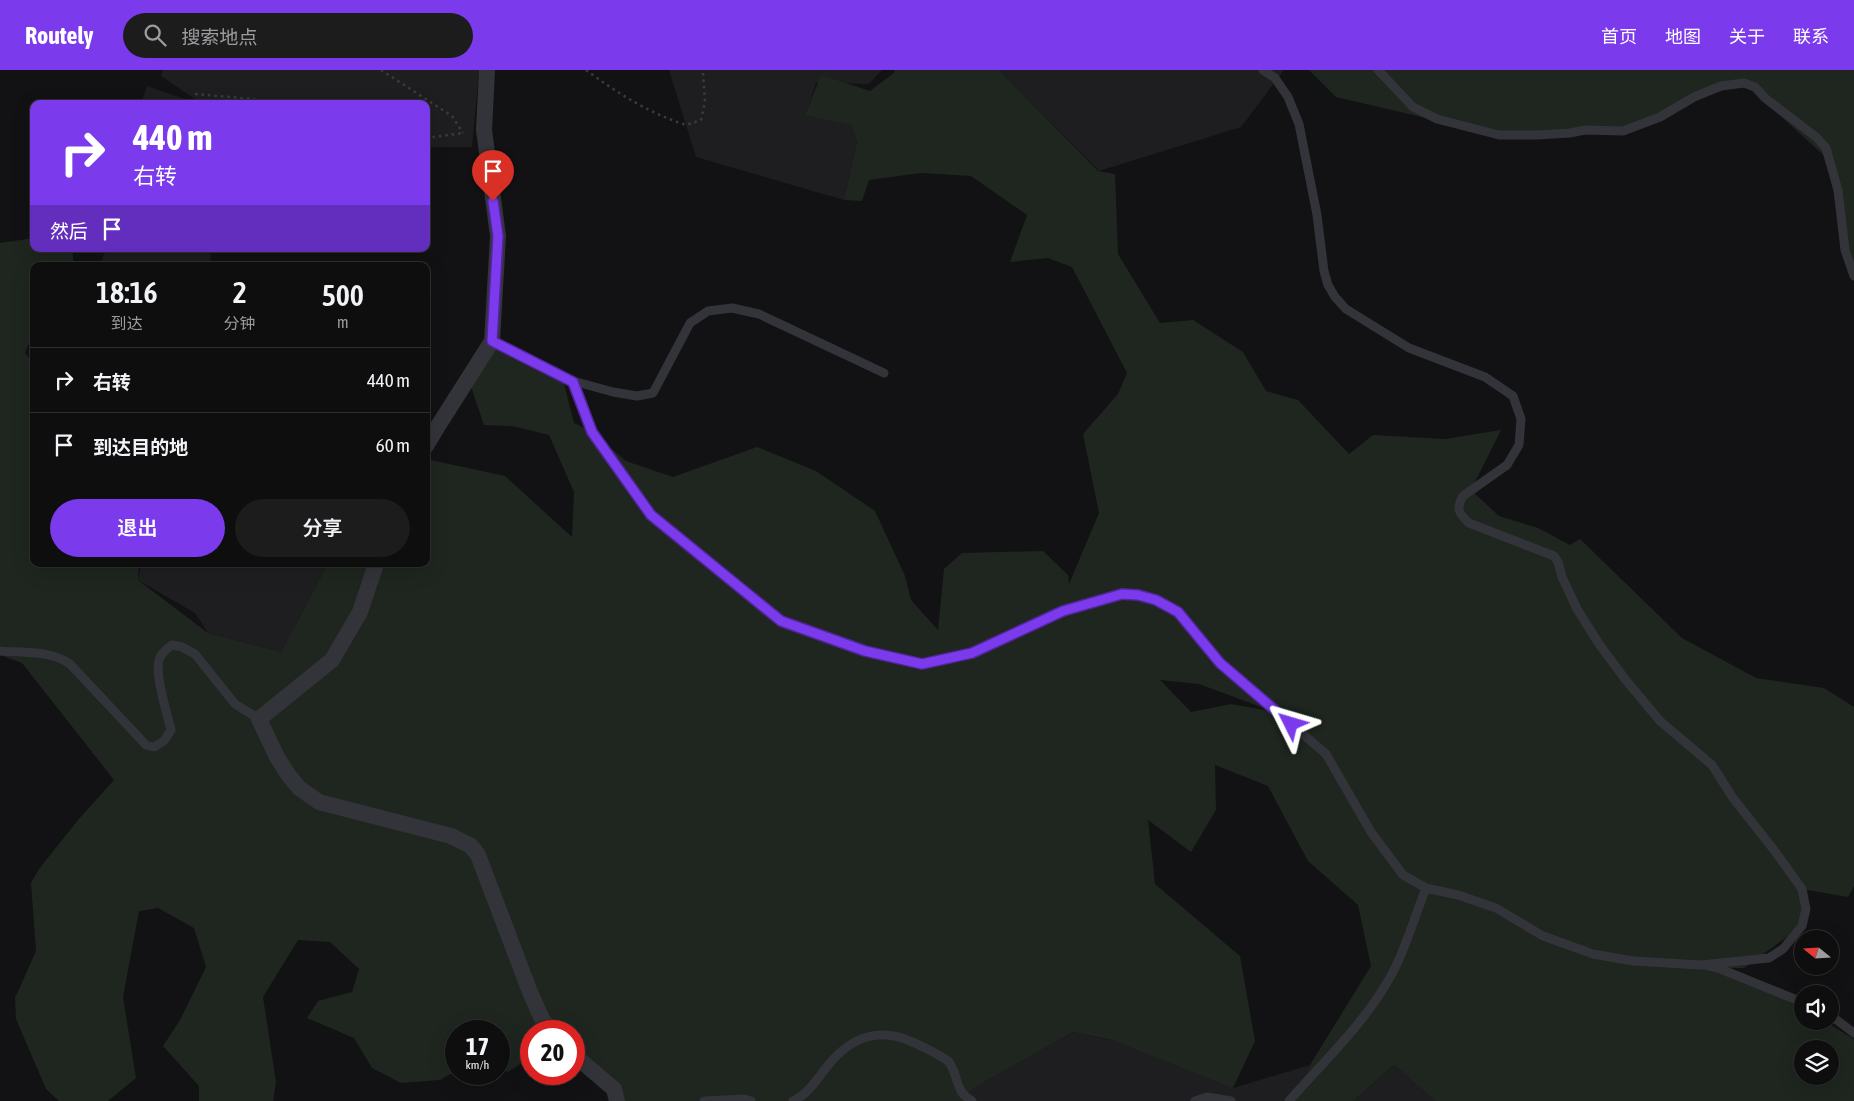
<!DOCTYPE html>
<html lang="zh">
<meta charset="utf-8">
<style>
body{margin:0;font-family:"Asap Condensed","Noto Sans SC",sans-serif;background:#1c1c1d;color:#f1f3f6;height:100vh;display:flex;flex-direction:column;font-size:19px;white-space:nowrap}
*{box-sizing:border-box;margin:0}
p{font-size:16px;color:#9b9c9e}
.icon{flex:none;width:28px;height:28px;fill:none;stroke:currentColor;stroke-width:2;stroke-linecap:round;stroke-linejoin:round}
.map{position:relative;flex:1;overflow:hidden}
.panel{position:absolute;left:30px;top:192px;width:400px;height:305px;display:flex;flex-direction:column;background:#0e0e0f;border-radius:10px;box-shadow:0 5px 20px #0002,0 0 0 1px #2e2e2f}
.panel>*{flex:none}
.top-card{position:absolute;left:30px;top:30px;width:400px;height:152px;border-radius:10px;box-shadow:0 5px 20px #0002,0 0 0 1px #2e2e2f;background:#7c3aed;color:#fff;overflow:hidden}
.needle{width:32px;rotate:288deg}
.buttons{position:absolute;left:1794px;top:860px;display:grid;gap:10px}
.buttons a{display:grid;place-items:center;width:45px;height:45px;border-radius:50%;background:#0e0e0f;box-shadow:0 5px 20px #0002,0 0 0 1px #2e2e2f;font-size:25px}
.speed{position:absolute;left:445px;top:950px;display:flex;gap:10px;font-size:25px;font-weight:700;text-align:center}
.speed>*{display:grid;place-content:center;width:65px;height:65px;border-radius:50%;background:#0e0e0f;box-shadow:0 5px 20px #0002,0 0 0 1px #2e2e2f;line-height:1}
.speed small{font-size:12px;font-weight:400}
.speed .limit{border:8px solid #d22;background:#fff;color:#111}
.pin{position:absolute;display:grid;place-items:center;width:42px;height:42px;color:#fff;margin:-51px -21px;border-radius:50% 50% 50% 0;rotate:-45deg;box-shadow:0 0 5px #0007}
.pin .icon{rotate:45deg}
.me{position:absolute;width:55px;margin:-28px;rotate:310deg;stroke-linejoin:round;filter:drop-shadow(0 0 4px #0008)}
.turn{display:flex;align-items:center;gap:18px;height:105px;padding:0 20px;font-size:22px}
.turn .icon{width:65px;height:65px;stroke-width:2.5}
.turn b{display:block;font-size:35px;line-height:42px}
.then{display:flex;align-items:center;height:48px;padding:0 20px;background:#0003;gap:10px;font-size:19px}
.eta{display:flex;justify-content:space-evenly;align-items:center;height:85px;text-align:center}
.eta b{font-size:30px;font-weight:600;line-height:35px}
.primary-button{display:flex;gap:10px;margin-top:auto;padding:10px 20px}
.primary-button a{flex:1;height:58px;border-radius:30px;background:#7c3aed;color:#fff;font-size:20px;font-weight:600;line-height:58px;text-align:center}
.primary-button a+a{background:#1c1c1d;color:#f1f3f6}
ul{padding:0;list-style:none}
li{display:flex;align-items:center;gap:15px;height:65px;padding:0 20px;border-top:1px solid #2e2e2f}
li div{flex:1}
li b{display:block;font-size:19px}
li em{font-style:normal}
header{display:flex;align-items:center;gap:30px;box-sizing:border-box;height:70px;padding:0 25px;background:#7c3aed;color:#fff}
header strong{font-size:24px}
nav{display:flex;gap:28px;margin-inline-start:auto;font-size:18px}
.search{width:350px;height:45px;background:#1c1c1d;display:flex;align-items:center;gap:12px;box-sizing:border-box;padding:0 18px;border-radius:28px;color:#9b9c9e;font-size:19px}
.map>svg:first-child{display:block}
.built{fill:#1e1e21}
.green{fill:#1e261f;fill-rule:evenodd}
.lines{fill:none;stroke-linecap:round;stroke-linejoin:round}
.path{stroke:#393b40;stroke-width:2.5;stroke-dasharray:2.5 4;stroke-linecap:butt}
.service{stroke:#333439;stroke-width:9}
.minor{stroke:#333439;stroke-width:16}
.route-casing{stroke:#51269a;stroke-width:12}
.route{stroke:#7c3aed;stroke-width:9}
</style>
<header>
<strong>Routely</strong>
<div class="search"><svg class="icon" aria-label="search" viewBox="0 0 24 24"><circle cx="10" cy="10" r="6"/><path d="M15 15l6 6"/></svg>搜索地点</div>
<nav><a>首页</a><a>地图</a><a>关于</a><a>联系</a></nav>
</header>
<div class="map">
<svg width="1854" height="1031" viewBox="0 0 1854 1031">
<rect width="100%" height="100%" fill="#121214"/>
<path class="built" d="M163,0H479L472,77H426V34H202L161,6Z
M669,0H882L869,14L816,13L806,44L848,46L857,72L844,130L696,87Z
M999,0H1284L1241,57L1099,101Z
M147,16L199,34H141Z
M106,179H210L211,196H99Z
M141,494H328L281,582L208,563L195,543L138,510Z
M1073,962L1194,988L1233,1018L1310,995L1295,1031H966L969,1020Z
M1394,995L1435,1031H1353Z"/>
<path class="green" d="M894,0H999L1098,101L1115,104L1118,184L1160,253L1193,250L1243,282L1266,321L1298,330L1349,384L1373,365L1445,369L1501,360L1471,420L1499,446L1538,458L1570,475L1580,469L1682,568L1756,608L1824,618L1854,637V816L1848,827L1802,819V856L1744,898H1720L1764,917L1802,939V951H1824L1854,969V1031H1435L1394,995L1353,1031H1295L1310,995L1371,896L1358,835L1308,791L1268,716L1215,695L1216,740L1191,782L1148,750L1155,814L1240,886L1255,971L1233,1018L1112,970L1073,962L970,1020L966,1031H616L574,983V961H531V987L508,1002L499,998V961H456V1001L440,1010L401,1013L372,998L354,968L307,948L318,931L352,922L359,899L330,872L298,870L263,927L276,1012L273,1031H199V1016L163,976L180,950L206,897L194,858L158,838L139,841L123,927L136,1008L108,1031H59L46,1019L16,949L15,928L36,881L31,813L39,799L78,750L114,710L22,593L0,585V173L34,168V179H72L74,196H34V260L25,283L34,294V494H139L138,510L208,563L281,582L328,494H426V389L505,406L572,467L574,422L549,365L512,356L484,355L468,308L492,271L562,306L574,353L592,362L626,391L673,407L757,377L816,401L875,441L905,506L911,530L938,560L944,499L962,483L1043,481L1068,505L1069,514L1099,443L1083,364L1118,324L1127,303L1072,197L1048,188L1010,192L1027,145L971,106L921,103L869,110L862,131L844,130L857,72L851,55L805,45L821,5L870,21L895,2ZM1160,610L1199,614L1275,642L1231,634L1191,642ZM1802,979H1830V1006H1802Z
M1309,0H1854V205L1830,91L1744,13L1683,33L1623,61L1499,65L1336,27Z"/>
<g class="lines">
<path class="path" d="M381,0L452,46L463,63
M586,0C617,23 649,43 686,55L701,50L705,32L703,3
M195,24L253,29L269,34
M426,68L463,63"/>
<path class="service" d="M1263,0L1275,8L1288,27L1299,54L1317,145L1324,201L1328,215L1335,227L1346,239L1409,278L1485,307L1513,326L1521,349L1519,375L1507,395L1463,426C1456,438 1458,443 1469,453L1554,486L1558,492L1562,507L1577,539L1599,574L1625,609L1660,651L1712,695L1733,728L1774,780L1802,819L1806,839L1802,856L1783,879L1769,888L1701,895L1633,891L1593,884L1543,866L1496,838L1458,825L1426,818
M1378,0L1413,37L1437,49L1499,65H1537L1570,63L1585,60L1623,61L1660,47L1694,27L1721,16L1744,13L1755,17L1765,28L1816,67L1826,78L1838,120L1845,180L1854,206
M492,271L573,311L592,362L651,445L781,551L865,581L922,594L972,583L1063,541L1122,524L1138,525L1156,530L1178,541L1220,593L1326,684L1371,762L1403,805L1426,818C1416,843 1406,877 1394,900C1369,949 1325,990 1289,1031
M573,311L613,322L637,326L653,323L690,253L708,241L732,238L759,244L884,303
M0,581C23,583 50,580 70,594L146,675L154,677L164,671L171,660C167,643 155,606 159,590C161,583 166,579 172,575L182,577L195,584L235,634L259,649
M1709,896L1718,898L1802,932
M1830,945L1854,963
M704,1031L744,1029L751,1031
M793,1031C810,1023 818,1007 830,993C852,967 880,957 912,972C920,975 944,987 949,992C956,1001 956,1015 963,1024C965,1026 969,1029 972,1031
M1195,1031L1207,1027L1231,1031"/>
<path class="minor" d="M426,376L438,356L492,271L498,166L484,60L487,0
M376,494L360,542L332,590L259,649L277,687L287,703L299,718L319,732L451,766L471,776L478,785L530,922L542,949L552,961
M574,985L614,1019L617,1031"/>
</g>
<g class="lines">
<g class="route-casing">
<path id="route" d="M493,131L498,166L492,271L573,312L592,362L651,445L781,551L865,581L922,594L972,583L1063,541L1122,524L1138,525L1156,530L1178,542L1220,593L1291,654"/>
</g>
<use href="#route" class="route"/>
</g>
</svg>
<div class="buttons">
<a><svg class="needle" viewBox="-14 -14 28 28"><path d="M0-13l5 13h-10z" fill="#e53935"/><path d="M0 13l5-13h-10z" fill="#9b9c9e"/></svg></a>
<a><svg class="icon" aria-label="sound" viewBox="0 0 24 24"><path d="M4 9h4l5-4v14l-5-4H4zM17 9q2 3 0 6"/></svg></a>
<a><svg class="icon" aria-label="layers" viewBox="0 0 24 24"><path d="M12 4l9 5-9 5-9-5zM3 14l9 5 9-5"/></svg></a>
</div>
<div class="speed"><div>17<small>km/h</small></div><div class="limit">20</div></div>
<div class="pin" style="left:493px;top:131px;background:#d93025"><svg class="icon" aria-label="arrive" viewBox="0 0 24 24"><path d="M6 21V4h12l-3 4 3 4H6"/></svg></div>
<svg class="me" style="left:1291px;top:654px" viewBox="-20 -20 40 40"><path d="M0-17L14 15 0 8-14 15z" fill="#7c3aed" stroke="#fff" stroke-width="4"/></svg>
<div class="top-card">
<div class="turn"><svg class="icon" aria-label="right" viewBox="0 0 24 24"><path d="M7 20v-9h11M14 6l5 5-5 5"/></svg><div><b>440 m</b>右转</div></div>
<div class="then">然后<svg class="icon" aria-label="arrive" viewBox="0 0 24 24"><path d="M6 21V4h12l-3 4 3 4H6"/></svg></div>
</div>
<section class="panel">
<div class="eta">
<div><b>18:16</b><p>到达</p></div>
<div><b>2</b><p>分钟</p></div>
<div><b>500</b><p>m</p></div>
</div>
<ul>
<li><svg class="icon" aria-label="right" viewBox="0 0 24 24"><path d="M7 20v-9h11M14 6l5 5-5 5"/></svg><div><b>右转</b></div><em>440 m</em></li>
<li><svg class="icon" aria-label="arrive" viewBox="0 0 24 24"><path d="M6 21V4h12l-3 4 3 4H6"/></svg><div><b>到达目的地</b></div><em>60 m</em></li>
</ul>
<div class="primary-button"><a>退出</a><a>分享</a></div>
</section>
</div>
